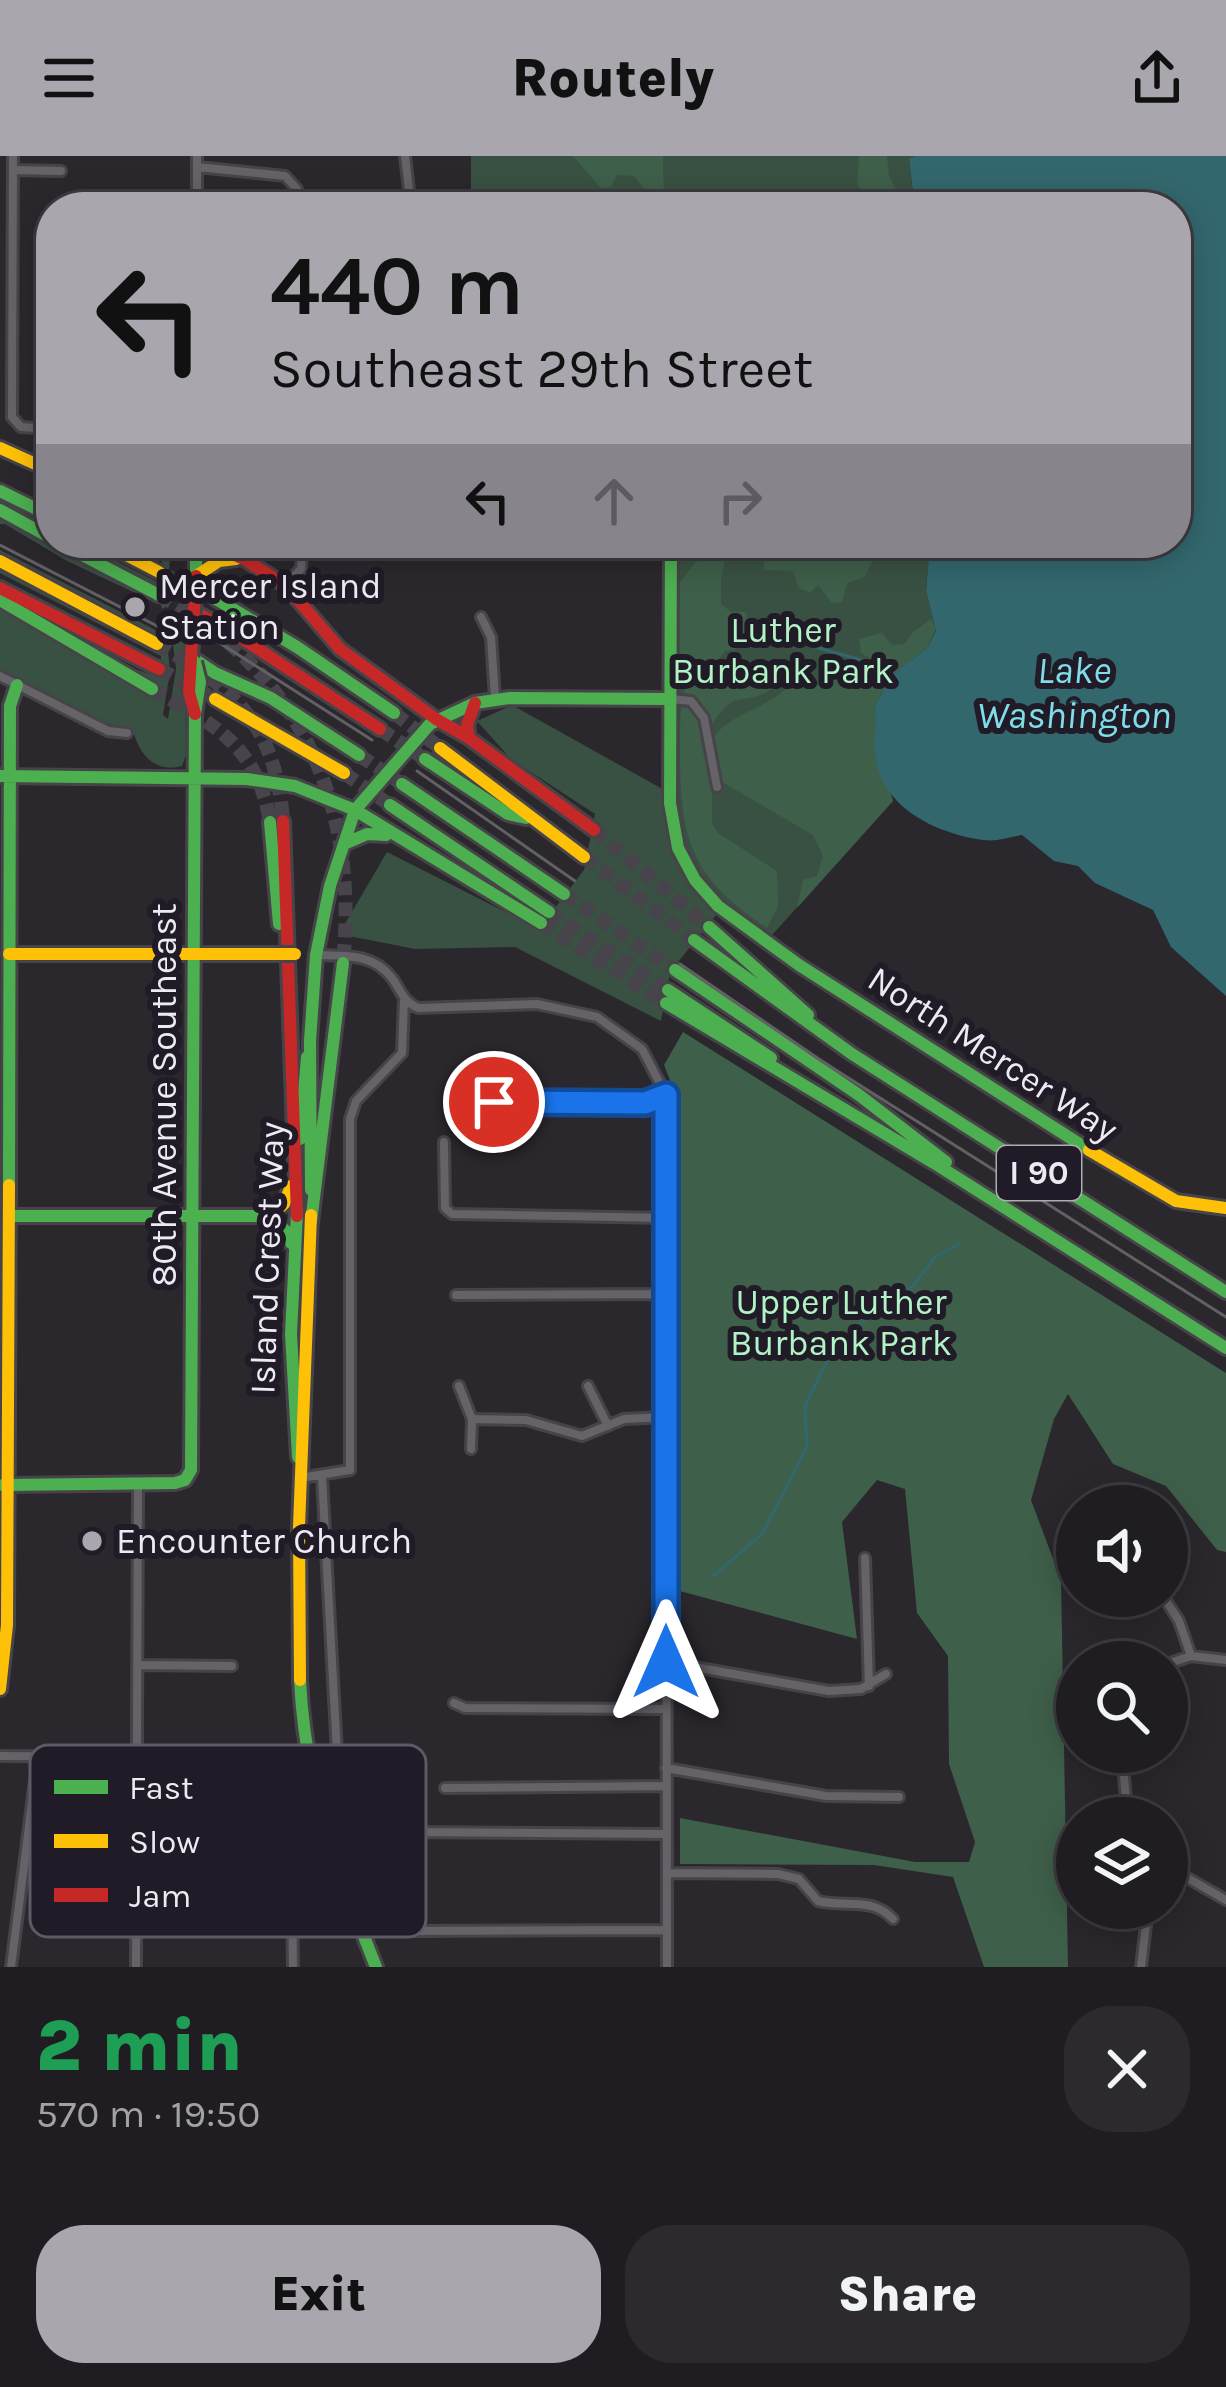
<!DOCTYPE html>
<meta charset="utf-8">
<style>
body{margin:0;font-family:Karla,sans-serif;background:#2d2a2f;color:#f1f3f6;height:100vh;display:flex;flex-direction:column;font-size:45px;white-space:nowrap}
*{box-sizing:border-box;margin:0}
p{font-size:39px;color:#a2a2a5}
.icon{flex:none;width:66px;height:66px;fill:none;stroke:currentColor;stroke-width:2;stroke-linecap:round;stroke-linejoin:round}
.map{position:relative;height:1811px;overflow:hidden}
.panel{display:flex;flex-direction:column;background:#201d22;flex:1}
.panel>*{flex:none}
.hud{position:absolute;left:36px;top:36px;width:1155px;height:366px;border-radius:48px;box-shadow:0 6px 30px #0003,0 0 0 3px #3d3b40;background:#a9a6ae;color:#111;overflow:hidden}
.buttons{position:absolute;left:1056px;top:1329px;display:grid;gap:24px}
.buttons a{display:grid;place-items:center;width:132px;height:132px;border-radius:50%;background:#201d22;box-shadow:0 6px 30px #0003,0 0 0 3px #3d3b40;font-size:60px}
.pin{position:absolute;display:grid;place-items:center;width:102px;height:102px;color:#fff;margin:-51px;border:6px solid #fff;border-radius:50%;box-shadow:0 3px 12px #0007}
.me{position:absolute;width:132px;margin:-66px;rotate:0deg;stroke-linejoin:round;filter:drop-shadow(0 0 9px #0008)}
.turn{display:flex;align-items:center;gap:42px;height:252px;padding:0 36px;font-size:54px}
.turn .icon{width:156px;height:156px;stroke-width:2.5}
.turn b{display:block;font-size:84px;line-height:102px}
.lanes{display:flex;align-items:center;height:114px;padding:0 36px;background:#0003;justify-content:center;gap:60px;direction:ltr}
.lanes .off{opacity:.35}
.round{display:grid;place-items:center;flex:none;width:126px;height:126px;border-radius:48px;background:#2d2a2f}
.summary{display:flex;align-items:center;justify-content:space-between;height:204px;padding:0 36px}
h1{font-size:72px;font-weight:800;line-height:90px;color:#1e9e55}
.cta{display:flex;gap:24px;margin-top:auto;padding:24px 36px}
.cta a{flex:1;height:138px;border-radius:48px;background:#a9a6ae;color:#111;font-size:48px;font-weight:800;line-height:138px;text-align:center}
.cta a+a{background:#2d2a2f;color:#f1f3f6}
header{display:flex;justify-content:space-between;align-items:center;height:156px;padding:0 36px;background:#a9a6ae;color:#111;font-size:54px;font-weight:800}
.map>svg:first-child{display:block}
.green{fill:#395142}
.forest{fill:#3e5f4a}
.water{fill:#33676e}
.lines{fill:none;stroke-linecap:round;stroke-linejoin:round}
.stream{stroke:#33676e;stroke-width:3}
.highway-tunnel{stroke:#47444b;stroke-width:14;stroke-dasharray:14 7;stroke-linecap:butt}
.street-casing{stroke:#474449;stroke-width:14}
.fast-casing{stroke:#474449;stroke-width:18}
.slow-casing{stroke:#474449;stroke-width:18}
.jam-casing{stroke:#474449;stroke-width:18}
.street{stroke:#656268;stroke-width:8}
.fast{stroke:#4caf50;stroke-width:12}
.slow{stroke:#ffc107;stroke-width:12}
.jam{stroke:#c62828;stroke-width:12}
.tram{stroke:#626064;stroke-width:3}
.fast-bridge-casing{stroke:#474449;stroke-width:18;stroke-linecap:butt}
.slow-bridge-casing{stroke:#474449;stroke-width:18;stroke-linecap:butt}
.jam-bridge-casing{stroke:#474449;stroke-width:18;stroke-linecap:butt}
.fast-bridge{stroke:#4caf50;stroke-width:12}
.slow-bridge{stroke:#ffc107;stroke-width:12}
.jam-bridge{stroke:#c62828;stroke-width:12}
.route-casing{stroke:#114b97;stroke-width:30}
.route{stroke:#1a73e8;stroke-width:21}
.poi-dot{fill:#a9a6ae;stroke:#201b26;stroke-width:4.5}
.labels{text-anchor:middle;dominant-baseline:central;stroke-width:12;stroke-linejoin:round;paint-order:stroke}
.shield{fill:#201b26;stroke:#b0acb6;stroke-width:3}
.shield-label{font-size:33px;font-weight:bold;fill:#eeeaf3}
.poi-label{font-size:36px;fill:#eeeaf3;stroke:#201b26;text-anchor:start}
.park-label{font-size:36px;fill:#b1f3c7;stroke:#201b26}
.street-label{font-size:36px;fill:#eeeaf3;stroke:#201b26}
.water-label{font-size:39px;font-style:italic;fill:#7fdde9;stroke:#201b26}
.key{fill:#201b26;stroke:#5e5964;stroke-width:3}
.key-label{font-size:33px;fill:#eeeaf3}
</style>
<header><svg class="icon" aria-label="menu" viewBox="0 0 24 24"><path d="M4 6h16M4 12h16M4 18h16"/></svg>Routely<svg class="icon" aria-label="share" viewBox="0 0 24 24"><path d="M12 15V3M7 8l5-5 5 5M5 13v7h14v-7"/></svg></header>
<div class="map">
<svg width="1226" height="1811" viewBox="0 0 1226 1811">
<rect width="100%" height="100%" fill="#2a272d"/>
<path class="green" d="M471,0H915L909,4L913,37L920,45L913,51H471Z
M0,363L161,447V435L72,387H81L161,428L162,403L132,387L171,390L166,451L162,453L161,449L67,405L5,368H0Z
M677,387H930L926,435L936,473L874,552L893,645L772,779L725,748L670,816L661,865L515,791L415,793L339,778L387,696L539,773L584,714L595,658L511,603L477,565L512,549L675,640Z
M0,394L159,476L161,471L166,474L170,515L163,559L168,563L176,513L172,480L185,481L186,599L182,610C157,617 141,601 134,578L63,548L0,514V450L146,538L156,531L123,509L161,522V500L0,417V413L160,494L0,399Z"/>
<path class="forest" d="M573,0H663L664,51H648L647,36L634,20L617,19L611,31L601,32Z
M859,0H887L889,20L905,51H856L862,35L857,28Z
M705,387H729L721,424V448L731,456H746L751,482L735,493L725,495L716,507V518H765L770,534C736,553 736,530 710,572L713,582C733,553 774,554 798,519L823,532L838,518L853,527L880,517L883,506L879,499L871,503L861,497L859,483L882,477L892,489L904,488L913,476L931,463L936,473L928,491L891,520L874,551L878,571L875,599L893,645L797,752L803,724L817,720L823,700L813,679L724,627H712V668L718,677L777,715L778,751L767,772C693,722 681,688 680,601C680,575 679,552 686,527L693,526L700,507H695L689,515H679L677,430L698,403Z
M767,387H914L910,395L899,396L880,388L865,421L847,427L842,446L832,447L818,429L810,437L799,432L793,415L763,414Z
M683,876L1226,1217V1396L1217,1394L1166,1330L1113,1308L1068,1238L1054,1263L1031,1344L1061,1424L1068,1811H984L953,1721L874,1709L680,1708V1662L915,1706H969L975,1686L949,1608L948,1500L917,1457L905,1333L877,1324L842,1366L857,1483L676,1434L681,952L664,909Z"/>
<path class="water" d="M915,0H1226V840L1171,791L1153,754L1095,727L1078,710L1054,705L1022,679C1010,681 996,686 984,684C936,678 880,651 875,598C873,582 878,569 874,552L891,520L928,491L936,474L926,435L930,387H1176V51H913L920,45L913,37L909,3Z"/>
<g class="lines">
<path class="stream" d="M802,484L804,481H799L801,487L872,507
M713,1420L762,1378L807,1291L805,1250L833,1193L861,1167L913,1130L935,1101L959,1088"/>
<path class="highway-tunnel" d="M159,416L216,443
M159,439C301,516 359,650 343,807
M157,488C236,532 276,571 283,665
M159,513L215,543
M152,533C214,569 257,588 270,666
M394,557L440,592
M380,573L425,603
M359,599L402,628
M344,617L390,649
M594,674L709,771
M584,701L694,784
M564,738L675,814
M549,756L668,834
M541,767L666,847"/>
<g class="street-casing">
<path id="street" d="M13,0L12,261L21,271L51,273
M405,0L411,51
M197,11L285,20L297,33L299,51
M13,14L61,15
M197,51V0
M285,429L301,413L303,387
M481,461L491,481L495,542
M0,520L108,575L127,577
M671,543L691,545L704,562L717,631
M316,799C345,800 373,797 392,822C401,835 403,845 418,852L537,848L597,861L642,893L666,939L667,1811
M493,928L494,946L645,947L666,939
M444,986L445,1052L452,1058L666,1062
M456,1139L665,1138
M459,1230L472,1263L471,1293
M588,1230L608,1270
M472,1263L526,1264L582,1280L624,1263L665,1261
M322,1321L337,1597L361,1681L368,1684L400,1676L667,1678
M300,1322L350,1314V963L356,945L402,897L404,845
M865,1402L869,1530
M1163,1440L1179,1465L1191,1500
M666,1506L829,1535L861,1533L886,1518
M1167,1508L1191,1500L1226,1504
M137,1509L232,1510
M454,1547L465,1552L666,1553
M1122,1596L1126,1644L1135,1662
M0,1600L137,1601
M666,1612L826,1640L899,1641
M137,1622H233
M445,1632L666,1630
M1167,1710L1226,1744
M667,1717L778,1718L799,1723L818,1745C846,1752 871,1740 893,1763
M136,1737L292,1738L293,1811
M412,1775L667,1774
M11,1811L38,1601
M136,1811L138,1330
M1141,1811L1148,1752"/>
</g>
<g class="fast-casing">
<path id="fast" d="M0,335L51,360
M0,354L51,382
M59,387L159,439
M196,387V420
M671,387L670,647L678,692L695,724L718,750L799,809L1089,994
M216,443L297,491L394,557
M0,444L152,533
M194,503L215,517L271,542L359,599
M425,603L508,658L526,662
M0,620L247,623L295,630L355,654
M402,628L564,738
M390,649L549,756
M355,654L541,767
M270,666L279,768
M344,688L367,678L386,679
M709,771L808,859
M694,784L852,898L1226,1136
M675,814L859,939L946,1006
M668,834L771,902
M666,847L934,1007L1226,1192
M300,983L307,901
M9,1029L10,550L17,529
M311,1034L310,885L316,799L330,730L355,654L430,568L475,547L510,542L669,543
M297,1056L291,1178L298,1301
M9,1060H270L287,1076L291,1087
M311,1066L343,807
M3,1329L175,1327L185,1324L191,1314L195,558
M300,1524C305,1632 337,1712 376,1811"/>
</g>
<g class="slow-casing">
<path id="slow" d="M0,292L51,315
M103,387L159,416
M0,405L157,488
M196,420L219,405L236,403
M215,543L344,617
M440,592L584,701
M9,798H248
M1089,994L1176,1045L1226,1052
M270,1060L284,1048L291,1030
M300,1524L299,1371L311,1059
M0,1533L7,1469L9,1029"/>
</g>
<g class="jam-casing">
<path id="jam" d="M208,387L244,403L285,429L340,493L436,563
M0,432L159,513
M195,456L234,477L380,573
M436,563L469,582L594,674
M469,582L467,569L475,547
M283,665L297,1060"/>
</g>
<use href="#street" class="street"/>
<use href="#fast" class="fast"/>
<use href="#slow" class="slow"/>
<use href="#jam" class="jam"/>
<path class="tram" d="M0,389L159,471
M215,484L372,584
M417,615L575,725
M680,808L820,904L1226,1161"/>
<g class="fast-bridge-casing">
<path id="fast-bridge" d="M195,506L200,526L195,558"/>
</g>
<g class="slow-bridge-casing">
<path id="slow-bridge" d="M248,798H295"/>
</g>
<g class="jam-bridge-casing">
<path id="jam-bridge" d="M195,558L189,536L196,420"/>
</g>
<use href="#fast-bridge" class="fast-bridge"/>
<use href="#slow-bridge" class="slow-bridge"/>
<use href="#jam-bridge" class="jam-bridge"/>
</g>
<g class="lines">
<g class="route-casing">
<path id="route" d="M494,946L645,947L666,939V1506"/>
</g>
<use href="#route" class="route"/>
</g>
<g class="poi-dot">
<circle cx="135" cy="451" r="12"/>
<circle cx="92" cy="1385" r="12"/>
</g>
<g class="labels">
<rect class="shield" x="997" y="990" width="84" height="54" rx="9"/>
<g class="shield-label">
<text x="1039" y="1017">I 90</text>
</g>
<g class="poi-label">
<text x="159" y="430">Mercer Island<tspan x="159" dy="41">Station</tspan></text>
<text x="116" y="1385">Encounter Church</text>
</g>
<g class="park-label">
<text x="783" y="474">Luther<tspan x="783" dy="41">Burbank Park</tspan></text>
<text x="841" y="1146">Upper Luther<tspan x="841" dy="41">Burbank Park</tspan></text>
</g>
<g class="street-label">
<text transform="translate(993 898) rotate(33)">North Mercer Way</text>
<text transform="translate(164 939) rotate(-90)">80th Avenue Southeast</text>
<text transform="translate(267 1102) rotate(-88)">Island Crest Way</text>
</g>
<g class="water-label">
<text x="1074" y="514">Lake<tspan x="1074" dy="45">Washington</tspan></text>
</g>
</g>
<rect x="30" y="1589" width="396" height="192" rx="18" class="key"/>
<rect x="54" y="1624" width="54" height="14" fill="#4caf50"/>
<rect x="54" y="1678" width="54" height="14" fill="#ffc107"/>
<rect x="54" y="1732" width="54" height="14" fill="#c62828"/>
<g class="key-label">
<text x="129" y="1643">Fast</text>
<text x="129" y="1697">Slow</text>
<text x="129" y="1751">Jam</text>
</g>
</svg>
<div class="buttons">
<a><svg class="icon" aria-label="sound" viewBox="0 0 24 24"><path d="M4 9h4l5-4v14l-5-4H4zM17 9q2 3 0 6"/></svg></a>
<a><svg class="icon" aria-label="search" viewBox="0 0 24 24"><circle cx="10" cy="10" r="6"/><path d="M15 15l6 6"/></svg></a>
<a><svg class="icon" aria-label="layers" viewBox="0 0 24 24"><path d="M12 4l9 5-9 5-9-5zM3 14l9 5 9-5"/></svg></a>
</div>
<div class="pin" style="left:494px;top:946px;background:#d93025"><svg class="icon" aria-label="arrive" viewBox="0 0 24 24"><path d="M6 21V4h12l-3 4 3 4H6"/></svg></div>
<svg class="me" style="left:666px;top:1506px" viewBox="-20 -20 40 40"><path d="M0-17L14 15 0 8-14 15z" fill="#1a73e8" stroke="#fff" stroke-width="4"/></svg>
<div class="hud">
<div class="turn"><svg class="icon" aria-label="left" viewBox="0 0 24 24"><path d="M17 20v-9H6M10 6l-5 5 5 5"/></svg><div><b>440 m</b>Southeast 29th Street</div></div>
<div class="lanes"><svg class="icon" aria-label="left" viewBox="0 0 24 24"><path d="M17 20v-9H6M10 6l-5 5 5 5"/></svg><svg class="icon off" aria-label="ahead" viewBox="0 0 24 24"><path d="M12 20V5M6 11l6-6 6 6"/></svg><svg class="icon off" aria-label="right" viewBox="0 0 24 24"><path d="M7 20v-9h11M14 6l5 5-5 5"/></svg></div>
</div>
</div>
<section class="panel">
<div class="summary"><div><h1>2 min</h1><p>570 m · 19:50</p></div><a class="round"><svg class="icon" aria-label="close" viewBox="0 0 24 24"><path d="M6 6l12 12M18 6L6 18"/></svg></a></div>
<div class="cta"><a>Exit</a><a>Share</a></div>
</section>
